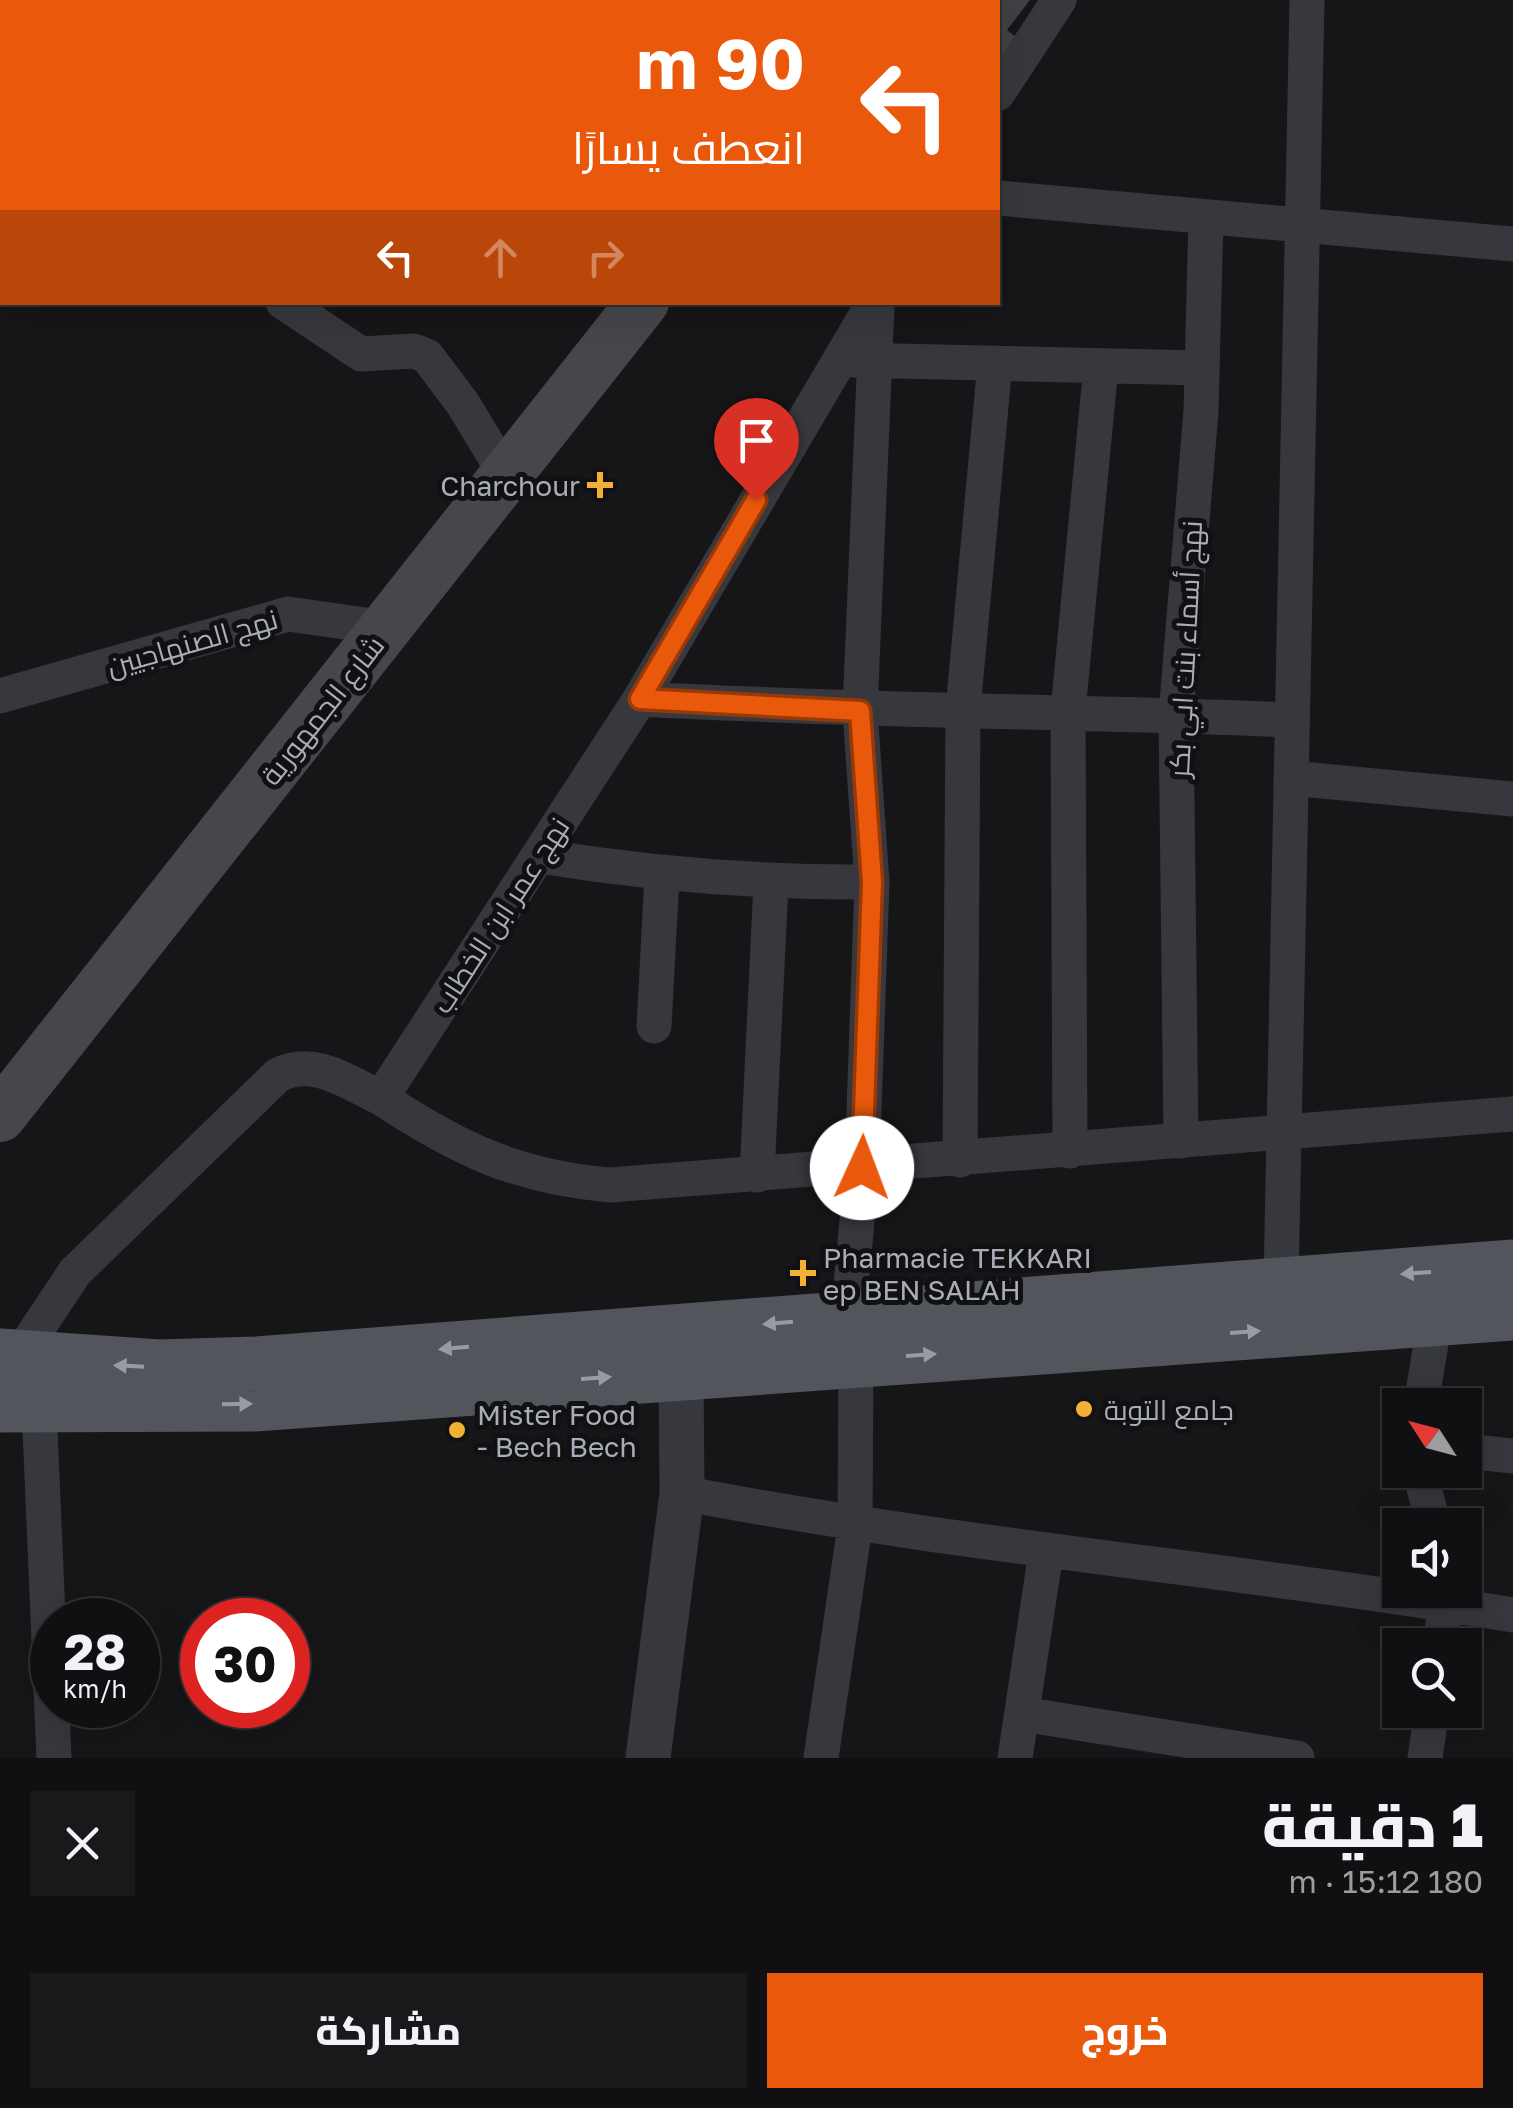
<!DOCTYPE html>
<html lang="ar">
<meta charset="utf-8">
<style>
body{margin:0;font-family:"Golos Text",Cairo,sans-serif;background:#19191b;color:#f1f3f6;direction:rtl;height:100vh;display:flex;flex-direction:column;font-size:38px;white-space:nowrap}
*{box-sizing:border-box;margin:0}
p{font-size:32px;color:#9c9d9f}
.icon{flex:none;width:55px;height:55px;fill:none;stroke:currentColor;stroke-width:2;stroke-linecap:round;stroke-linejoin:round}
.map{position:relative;height:1758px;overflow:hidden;direction:ltr}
.drawer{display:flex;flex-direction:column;background:#101012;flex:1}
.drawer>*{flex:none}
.hud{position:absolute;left:0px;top:0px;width:1000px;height:305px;box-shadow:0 10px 40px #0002,0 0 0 2px #303032;direction:rtl;background:#ea580c;color:#fff;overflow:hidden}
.needle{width:65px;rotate:306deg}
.buttons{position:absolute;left:1382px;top:1388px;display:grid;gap:20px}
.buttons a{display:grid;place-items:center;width:100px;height:100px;border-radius:0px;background:#101012;box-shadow:0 10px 40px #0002,0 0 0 2px #303032;font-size:50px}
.speed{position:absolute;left:30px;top:1598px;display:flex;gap:20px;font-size:50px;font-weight:700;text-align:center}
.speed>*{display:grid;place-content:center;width:130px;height:130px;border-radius:50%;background:#101012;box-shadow:0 10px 40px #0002,0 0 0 2px #303032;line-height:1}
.speed small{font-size:25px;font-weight:400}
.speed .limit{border:15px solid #d22;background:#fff;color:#111}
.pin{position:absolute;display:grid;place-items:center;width:85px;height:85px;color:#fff;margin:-102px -42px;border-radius:50% 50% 50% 0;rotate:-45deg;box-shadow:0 0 10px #0007}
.pin .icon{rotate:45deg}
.me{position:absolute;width:110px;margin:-55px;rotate:2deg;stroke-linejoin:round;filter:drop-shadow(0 0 8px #0008)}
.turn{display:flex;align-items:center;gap:35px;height:210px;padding:0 30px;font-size:45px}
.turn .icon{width:130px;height:130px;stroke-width:2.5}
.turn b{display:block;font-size:70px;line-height:85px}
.lanes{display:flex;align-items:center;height:95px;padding:0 30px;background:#0003;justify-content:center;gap:50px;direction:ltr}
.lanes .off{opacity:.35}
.round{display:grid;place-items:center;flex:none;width:105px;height:105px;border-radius:0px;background:#19191b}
.head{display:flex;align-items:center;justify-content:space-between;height:170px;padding:0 30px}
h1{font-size:60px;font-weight:800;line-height:75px}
.primary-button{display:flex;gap:20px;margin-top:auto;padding:20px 30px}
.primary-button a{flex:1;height:115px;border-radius:0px;background:#ea580c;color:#fff;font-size:40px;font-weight:800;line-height:115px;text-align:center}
.primary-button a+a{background:#19191b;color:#f1f3f6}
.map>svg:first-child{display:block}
.building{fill:#404145}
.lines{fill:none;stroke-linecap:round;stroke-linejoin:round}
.minor{stroke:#37383d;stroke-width:35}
.tertiary{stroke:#37383d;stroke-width:45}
.secondary{stroke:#45474d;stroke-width:52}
.primary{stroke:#53555c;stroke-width:55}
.oneway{fill:#979ba6}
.route-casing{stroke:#983908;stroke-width:25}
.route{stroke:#ea580c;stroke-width:18}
.poi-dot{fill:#f2b134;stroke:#111113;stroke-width:4}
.labels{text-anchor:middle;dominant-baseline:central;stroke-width:10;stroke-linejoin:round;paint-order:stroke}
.poi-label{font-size:28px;fill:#a8adb8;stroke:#111113;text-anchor:start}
.street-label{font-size:28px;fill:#a8adb8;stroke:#111113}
</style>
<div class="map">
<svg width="1513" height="1758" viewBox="0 0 1513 1758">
<rect width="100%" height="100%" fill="#161618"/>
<path class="building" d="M998,0H1030L1007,30L1016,37L998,62Z"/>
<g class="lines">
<path class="minor" d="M594,0L597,2
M176,2L179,0
M441,2L443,0
M0,87L2,89
M998,93L1059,0
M998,198L1513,244
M283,302L361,354L414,351L427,356L463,404L507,477
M853,360L1202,368
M0,696L288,614L387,628
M640,699C858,711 1075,711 1292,720
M1291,778L1513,799
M539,856C651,874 759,883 872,882
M654,1026L662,876
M381,1098C458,1149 517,1177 610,1185L1513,1114
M1181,1141L1176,715L1201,411L1206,217
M1070,1151L1068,711L1101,366
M960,1160L963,709L995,363
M757,1175L771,883
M1281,1282L1307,0
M848,1317L862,1168L872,882L860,711L877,305
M17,1359L75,1272L278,1075C315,1057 347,1082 381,1098L640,699L874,302
M1421,1405L1435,1319
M39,1406L54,1758
M1465,1451L1513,1456
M1419,1470L1434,1525
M682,1493C957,1546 1236,1569 1513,1615
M1441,1645L1446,1590
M1022,1714L1297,1758
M821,1758L855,1526L856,1360
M1015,1758L1046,1552
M1425,1758L1432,1710"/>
<path class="tertiary" d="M648,1758L682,1493L681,1371"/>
<path class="secondary" d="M883,2L885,0
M0,1116L643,302"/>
<path class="primary" d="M0,1356L159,1367L257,1364L1513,1267
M0,1405L254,1404L1513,1313"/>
</g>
<defs><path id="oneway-solid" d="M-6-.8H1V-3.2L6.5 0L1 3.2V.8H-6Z" transform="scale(2.5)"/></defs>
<g class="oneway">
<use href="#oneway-solid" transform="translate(1416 1273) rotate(176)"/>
<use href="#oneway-solid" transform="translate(778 1323) rotate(175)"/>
<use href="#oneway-solid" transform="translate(1245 1332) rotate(-4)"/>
<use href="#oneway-solid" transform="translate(454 1348) rotate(175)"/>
<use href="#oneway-solid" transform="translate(921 1355) rotate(-4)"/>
<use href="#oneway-solid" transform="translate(129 1366) rotate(-177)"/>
<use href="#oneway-solid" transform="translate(596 1378) rotate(-4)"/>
<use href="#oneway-solid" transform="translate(237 1404) rotate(-1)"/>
</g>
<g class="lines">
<g class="route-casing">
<path id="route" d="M756,500L640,699L860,711L872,882L862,1168"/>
</g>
<use href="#route" class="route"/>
</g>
<g class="poi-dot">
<path d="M595 470h10v10h10v10h-10v10h-10v-10h-10v-10h10z"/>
<path d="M798 1258h10v10h10v10h-10v10h-10v-10h-10v-10h10z"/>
<circle cx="1084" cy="1409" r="10"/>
<circle cx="457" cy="1430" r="10"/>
</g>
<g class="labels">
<g class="poi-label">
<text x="580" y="485" text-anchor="end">Charchour</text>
<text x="823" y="1257">Pharmacie TEKKARI<tspan x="823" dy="32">ep BEN SALAH</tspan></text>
<text x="1104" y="1409">جامع التوبة</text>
<text x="477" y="1414">Mister Food<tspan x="477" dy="32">- Bech Bech</tspan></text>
</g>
<g class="street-label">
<text transform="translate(192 642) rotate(-16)">نهج الصنهاجيين</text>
<text transform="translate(1185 649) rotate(-87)">نهج أسماء بنت ابي بكر</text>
<text transform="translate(322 710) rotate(-52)">شارع الجمهورية</text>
<text transform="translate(500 915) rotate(-57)">نهج عمر ابن الخطاب</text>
</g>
</g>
</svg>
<div class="buttons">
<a><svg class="needle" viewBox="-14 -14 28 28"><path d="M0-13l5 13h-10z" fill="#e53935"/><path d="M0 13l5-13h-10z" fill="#9c9d9f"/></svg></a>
<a><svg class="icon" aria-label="sound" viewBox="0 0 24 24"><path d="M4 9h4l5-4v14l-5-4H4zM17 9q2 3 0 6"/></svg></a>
<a><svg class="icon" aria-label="search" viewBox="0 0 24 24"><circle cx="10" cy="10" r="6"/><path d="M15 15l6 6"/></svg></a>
</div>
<div class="speed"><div>28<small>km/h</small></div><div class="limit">30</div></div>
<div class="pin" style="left:756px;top:500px;background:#d93025"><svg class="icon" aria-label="arrive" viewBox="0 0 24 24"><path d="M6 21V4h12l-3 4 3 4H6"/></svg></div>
<svg class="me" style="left:862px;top:1168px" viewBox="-20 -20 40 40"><circle r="19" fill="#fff"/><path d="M0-13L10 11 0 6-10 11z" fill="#ea580c"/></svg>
<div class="hud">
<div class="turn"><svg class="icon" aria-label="left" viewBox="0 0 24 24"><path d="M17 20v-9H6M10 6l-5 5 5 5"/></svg><div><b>90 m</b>انعطف يسارًا</div></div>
<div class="lanes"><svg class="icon" aria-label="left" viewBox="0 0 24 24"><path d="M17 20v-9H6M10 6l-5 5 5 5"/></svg><svg class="icon off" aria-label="ahead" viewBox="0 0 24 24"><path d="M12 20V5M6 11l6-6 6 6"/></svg><svg class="icon off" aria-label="right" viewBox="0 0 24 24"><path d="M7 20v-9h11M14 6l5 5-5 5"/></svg></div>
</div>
</div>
<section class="drawer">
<div class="head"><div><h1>1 دقيقة</h1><p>180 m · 15:12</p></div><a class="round"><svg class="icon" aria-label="close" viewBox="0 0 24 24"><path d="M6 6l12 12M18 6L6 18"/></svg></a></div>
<div class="primary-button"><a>خروج</a><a>مشاركة</a></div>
</section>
